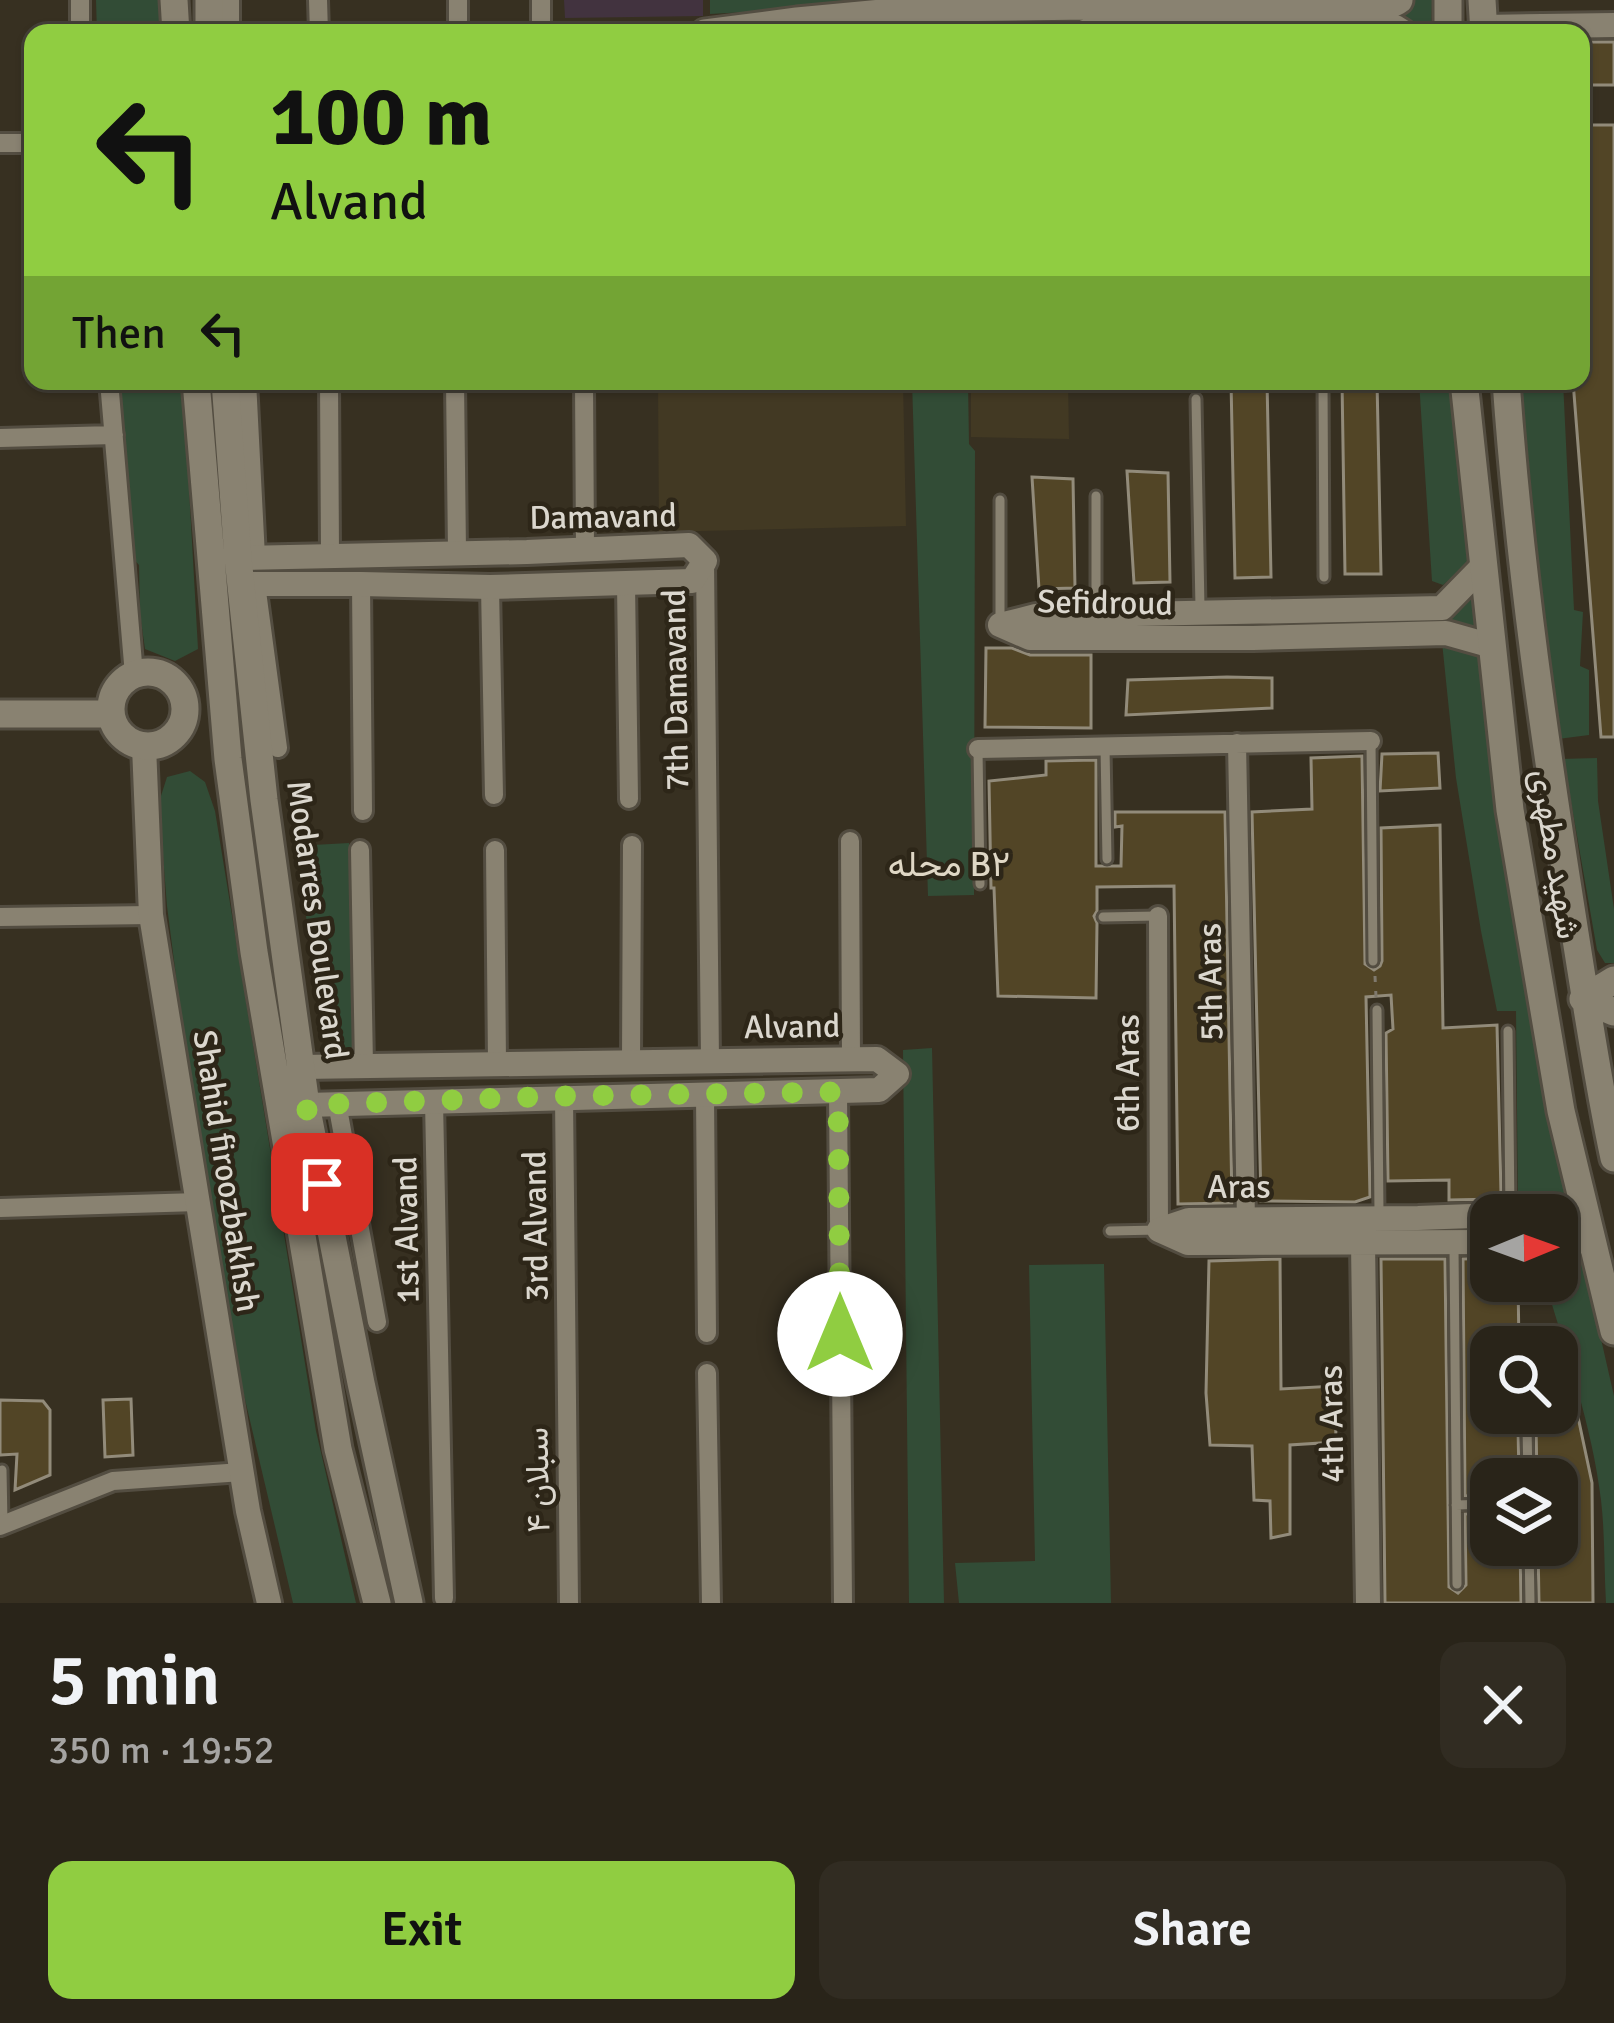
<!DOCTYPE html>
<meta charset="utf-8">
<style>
body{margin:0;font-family:Signika,Vazirmatn,sans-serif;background:#312c22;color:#f1f3f6;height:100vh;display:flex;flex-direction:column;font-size:45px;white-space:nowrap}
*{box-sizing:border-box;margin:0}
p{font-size:39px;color:#a5a4a2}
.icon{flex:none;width:66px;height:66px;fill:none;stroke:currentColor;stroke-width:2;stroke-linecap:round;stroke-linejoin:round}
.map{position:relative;height:1603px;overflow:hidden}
.drawer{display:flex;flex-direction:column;background:#292419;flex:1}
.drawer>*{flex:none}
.top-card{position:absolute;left:24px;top:24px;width:1566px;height:366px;border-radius:24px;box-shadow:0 3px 9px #0004,0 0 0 3px #454138;background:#90cd41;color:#111;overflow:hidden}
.needle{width:78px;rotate:89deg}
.controls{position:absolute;left:1470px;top:1194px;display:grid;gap:24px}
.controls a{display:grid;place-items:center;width:108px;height:108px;border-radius:24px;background:#292419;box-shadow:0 3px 9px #0004,0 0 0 3px #454138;font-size:60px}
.pin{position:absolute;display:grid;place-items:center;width:102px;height:102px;color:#fff;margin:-51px;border-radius:24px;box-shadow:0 6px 18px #0006}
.me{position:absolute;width:132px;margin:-66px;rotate:0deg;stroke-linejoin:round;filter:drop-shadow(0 0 9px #0008)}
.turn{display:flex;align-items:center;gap:42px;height:252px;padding:0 48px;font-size:54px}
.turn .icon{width:156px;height:156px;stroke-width:2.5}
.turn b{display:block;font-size:84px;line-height:102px}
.then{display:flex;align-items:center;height:114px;padding:0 48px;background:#0003;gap:24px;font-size:45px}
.round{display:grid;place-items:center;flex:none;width:126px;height:126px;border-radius:24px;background:#312c22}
.head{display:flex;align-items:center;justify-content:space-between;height:204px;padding:0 48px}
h1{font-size:72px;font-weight:600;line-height:90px}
.cta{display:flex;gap:24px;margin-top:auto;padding:24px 48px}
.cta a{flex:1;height:138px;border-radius:24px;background:#90cd41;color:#111;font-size:48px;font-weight:600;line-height:138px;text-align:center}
.cta a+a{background:#312c22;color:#f1f3f6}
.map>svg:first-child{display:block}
.commercial{fill:#42333f}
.built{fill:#423923}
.green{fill:#324c36}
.building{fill:#524526;stroke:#928b7a;stroke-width:3}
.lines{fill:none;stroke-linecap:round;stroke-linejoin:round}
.service-casing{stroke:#534d41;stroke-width:15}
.minor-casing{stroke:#534d41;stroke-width:24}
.tertiary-casing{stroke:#534d41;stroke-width:30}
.secondary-casing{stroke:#534d41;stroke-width:33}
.path{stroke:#7f796d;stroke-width:3;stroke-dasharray:6 9;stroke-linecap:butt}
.service{stroke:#898271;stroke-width:9}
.minor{stroke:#898271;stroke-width:18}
.tertiary{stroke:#898271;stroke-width:24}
.secondary{stroke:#898271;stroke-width:27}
.route{stroke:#90cd41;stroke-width:21;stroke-dasharray:0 37.8}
.labels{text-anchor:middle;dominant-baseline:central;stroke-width:9;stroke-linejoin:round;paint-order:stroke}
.street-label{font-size:33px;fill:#dbd7ce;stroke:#2d2618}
.neighbourhood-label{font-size:36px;fill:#dfd7c5;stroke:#2d2618}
</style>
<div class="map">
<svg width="1614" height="1603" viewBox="0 0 1614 1603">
<rect width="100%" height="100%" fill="#373021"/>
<path class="commercial" d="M564,0H703V16L565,18Z"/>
<path class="built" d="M658,381H903L906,526L659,532Z
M971,381H1068L1069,439L971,437Z"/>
<path class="green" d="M96,0H162L163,33H97Z
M710,0H868V5L710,14Z
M1415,0H1432L1431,33L1381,9L1404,5Z
M1026,13V27H911L910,16Z
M121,381H183L198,649L175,661L145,649L140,614L139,565L128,553Z
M912,381H968L969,444L975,451L974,895L928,896Z
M1419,381H1454L1471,561L1443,585L1432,581Z
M1521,381H1563L1574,610L1583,612L1580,666L1589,670V735L1558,739C1544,620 1532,500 1521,381Z
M1471,588L1475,631L1266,627L1263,622L1428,615Z
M1442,642L1464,646L1485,659L1575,1194L1569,1204L1518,1205L1516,1011H1497L1481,931L1456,778Z
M1597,758L1598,801L1614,909V963H1605L1597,950L1570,796L1560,759Z
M190,771L205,782L215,811L316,1431L356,1603H293L243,1391L191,1093L167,906L161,830L160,799L167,777Z
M349,843L356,1047L327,1050L295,846Z
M932,1048L944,1603H909L903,1050Z
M1583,1260L1614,1396V1603H1606C1604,1569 1605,1534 1601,1500C1592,1425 1566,1353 1545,1281H1557V1261Z
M1104,1264L1111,1603H959L955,1563L1035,1561L1029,1265Z"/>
<path class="building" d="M1581,42H1614V85H1581Z
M1581,125H1614V737H1601L1573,381H1581Z
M1231,381H1267L1271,577L1235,578Z
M1342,381H1377L1381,574H1345Z
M1127,471L1168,473L1170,582L1134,583Z
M1032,477L1073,479L1075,588L1039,589Z
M986,648H1012L1030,655H1091V728L985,727Z
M1227,677L1272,678V708L1126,715L1128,680Z
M1438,753L1440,788L1380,791L1382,754Z
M1362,756L1365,964L1374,970L1380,966L1382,961L1381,828L1440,825L1443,1028L1497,1025L1501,1194L1498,1199L1449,1200V1180L1388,1181L1386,1033L1393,1029L1391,995L1366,997L1370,1197L1355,1202L1261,1201L1252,812L1312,809L1311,758Z
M1096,760V866H1121L1122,826L1115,827V812H1225L1232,1203L1178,1204L1174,886L1097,887V911L1094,916L1097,923L1096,998L998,996L994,888H991L989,781L1046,775V761Z
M1491,1258V1281H1518L1519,1347H1491V1413H1557V1405L1575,1403L1592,1483L1593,1603H1539L1538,1545H1557V1479H1537L1536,1427L1532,1420L1523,1419L1518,1426L1519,1479H1491V1495L1465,1496L1463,1259Z
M1280,1259L1281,1389L1335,1386L1336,1442L1290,1445V1534L1271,1538L1270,1501L1254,1500L1252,1446L1210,1445L1206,1393L1209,1261Z
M1381,1259H1445L1449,1587L1458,1593L1466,1585L1465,1514L1491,1513V1545H1520L1521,1603H1385Z
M131,1399L133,1455L105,1457L103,1400Z
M0,1400L43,1401L50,1410V1475L15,1490L17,1454L0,1455Z"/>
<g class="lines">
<g class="service-casing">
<path id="service" d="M1323,381L1324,577
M1196,399L1200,608
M1000,500V620
M1096,610V496
M1371,741L1373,961
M1105,747L1107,859
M978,749L980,884
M1103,917L1158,916
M1377,1010L1379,1213
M1508,1031L1510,1211
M1110,1231L1159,1230
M1454,1247L1457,1584
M1527,1427L1528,1479
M2,1470L3,1523
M1456,1505L1491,1504
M1529,1545L1530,1603"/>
</g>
<g class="minor-casing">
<path id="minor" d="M80,0V33
M318,0L319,33
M458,0V33
M541,0V33
M230,33V0
M0,143H33
M109,381L134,675
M247,381L256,557
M329,381L330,554
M455,381L457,552
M584,381L585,549
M0,438L114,435
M705,561L710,1061
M256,584L278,748
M361,584L363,811
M626,584L629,799
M490,587L494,795
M1237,743L1246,1220
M978,749L1371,741
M850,841L851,1060
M360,850L364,1065
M495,850L497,1063
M1158,916L1159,1230
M0,917L151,915
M631,1062L632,845
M838,1092L840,1334
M705,1095L707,1333
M564,1096L569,1603
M434,1101L444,1598
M337,1103L377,1322
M0,1208L198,1202
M841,1366L843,1603
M707,1373L711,1603
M0,1526L113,1481L242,1472"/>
</g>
<g class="tertiary-casing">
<path id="tertiary" d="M1483,27L1614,25
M238,558L527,552L689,545L705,561L692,581L490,587L361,584H241
M1482,567L1442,608L1036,616L1000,625L1030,638H1253L1446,633L1492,646
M144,746L151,915L248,1511L269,1603
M301,1067L877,1059L897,1074L879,1090L306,1105
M1159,1230L1189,1220L1418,1218L1584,1212
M1159,1230L1188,1243L1491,1242
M1557,1242L1593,1241
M1363,1243L1368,1603"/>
</g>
<g class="secondary-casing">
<path id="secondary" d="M174,0L176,33
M1448,0V33
M1482,0L1484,33
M209,33V0
M705,33L797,21L934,8L1396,2L1399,0
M1086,33L1394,28L1402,33
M196,381L228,759L254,952L338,1449L377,1603
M225,381L238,558L264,800L306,1105L361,1383L409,1603
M1464,381L1510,810L1561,1111L1614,1331
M1506,381C1519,566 1546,750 1575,933C1587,1008 1598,1083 1614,1158
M111 709a37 37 0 1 1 74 0a37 37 0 1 1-74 0Z
M0,714H111
M1583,999L1614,980
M1583,999L1614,1012"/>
</g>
<path class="path" d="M1375,976L1376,997"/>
<use href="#service" class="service"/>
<use href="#minor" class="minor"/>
<use href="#tertiary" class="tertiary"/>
<use href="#secondary" class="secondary"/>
</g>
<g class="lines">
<path class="route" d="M322,1184L306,1105L564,1096L838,1092L840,1334"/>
</g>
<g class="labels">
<g class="street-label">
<text transform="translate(603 517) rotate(-1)">Damavand</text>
<text transform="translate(1105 603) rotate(1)">Sefidroud</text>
<text transform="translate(676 690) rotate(-91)">7th Damavand</text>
<text transform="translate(1555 854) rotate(81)">شهید مطهری</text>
<text transform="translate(317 920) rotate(82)">Modarres Boulevard</text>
<text transform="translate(1211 982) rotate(-91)">5th Aras</text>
<text transform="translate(792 1027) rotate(-1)">Alvand</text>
<text transform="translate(1128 1073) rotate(-90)">6th Aras</text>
<text transform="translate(226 1171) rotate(81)">Shahid firoozbakhsh</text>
<text x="1239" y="1187">Aras</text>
<text transform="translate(536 1226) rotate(-91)">3rd Alvand</text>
<text transform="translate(407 1230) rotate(-91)">1st Alvand</text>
<text transform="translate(1332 1424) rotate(-91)">4th Aras</text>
<text transform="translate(538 1480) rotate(-91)">سبلان ۴</text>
</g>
<g class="neighbourhood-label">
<text x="949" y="864">محله B۲</text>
</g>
</g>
</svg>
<div class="controls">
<a><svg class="needle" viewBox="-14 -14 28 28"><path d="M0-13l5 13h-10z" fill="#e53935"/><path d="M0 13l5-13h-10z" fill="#a5a4a2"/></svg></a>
<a><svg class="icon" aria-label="search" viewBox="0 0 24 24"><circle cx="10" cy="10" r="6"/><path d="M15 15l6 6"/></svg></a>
<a><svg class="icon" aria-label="layers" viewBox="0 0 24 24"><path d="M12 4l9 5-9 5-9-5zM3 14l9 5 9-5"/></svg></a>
</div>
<div class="pin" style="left:322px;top:1184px;background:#d93025"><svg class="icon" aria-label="arrive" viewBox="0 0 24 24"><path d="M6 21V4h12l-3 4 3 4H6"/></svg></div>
<svg class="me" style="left:840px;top:1334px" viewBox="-20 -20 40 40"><circle r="19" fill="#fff"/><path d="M0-13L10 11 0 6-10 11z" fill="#90cd41"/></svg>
<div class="top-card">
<div class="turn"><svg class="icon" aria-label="left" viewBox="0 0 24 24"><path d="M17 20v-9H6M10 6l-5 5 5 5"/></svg><div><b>100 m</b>Alvand</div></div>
<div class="then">Then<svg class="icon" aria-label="left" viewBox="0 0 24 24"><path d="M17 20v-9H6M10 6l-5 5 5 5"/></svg></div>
</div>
</div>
<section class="drawer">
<div class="head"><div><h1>5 min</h1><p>350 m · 19:52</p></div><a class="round"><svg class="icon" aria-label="close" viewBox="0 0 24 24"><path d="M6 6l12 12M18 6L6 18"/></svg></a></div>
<div class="cta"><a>Exit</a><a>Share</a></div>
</section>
